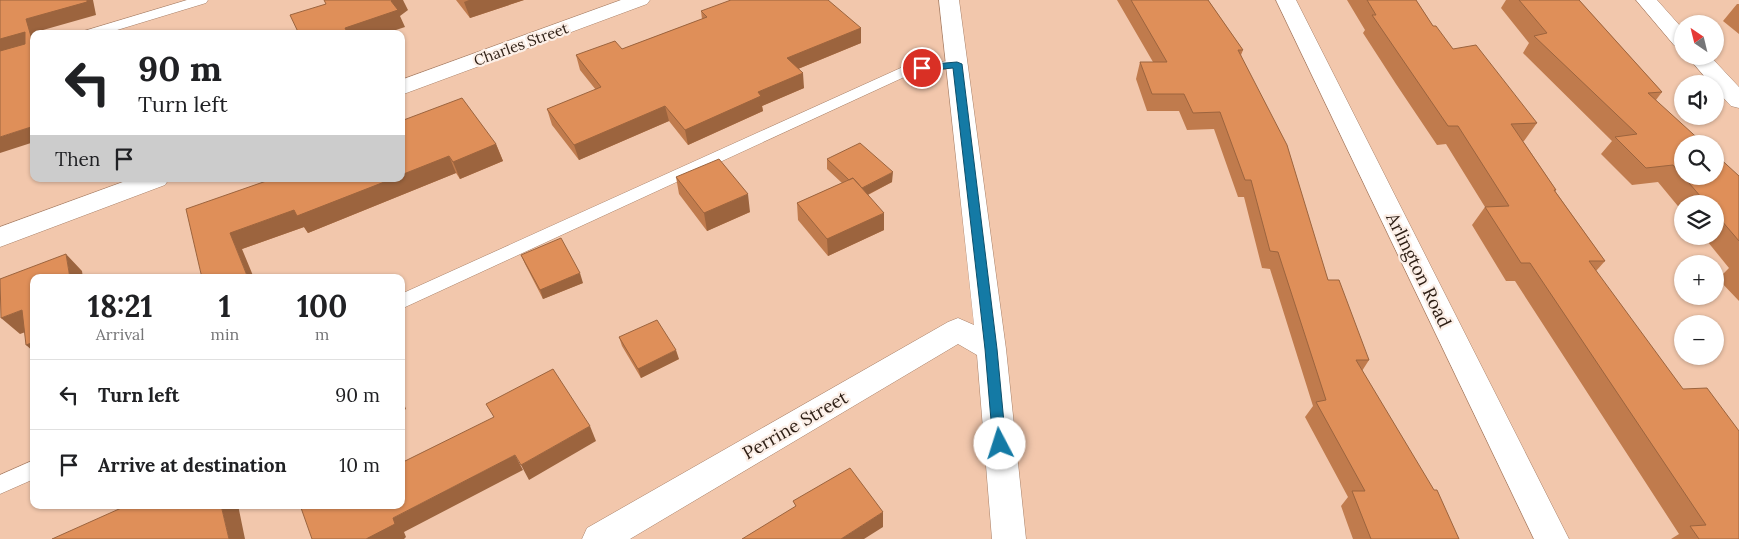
<!DOCTYPE html>
<meta charset="utf-8">
<style>
body{margin:0;font-family:Lora,serif;background:#f2f2f2;color:#202124;height:100vh;display:flex;flex-direction:column;font-size:19px;white-space:nowrap}
*{box-sizing:border-box;margin:0}
p{font-size:16px;color:#757577}
.icon{flex:none;width:28px;height:28px;fill:none;stroke:currentColor;stroke-width:2;stroke-linecap:round;stroke-linejoin:round}
.map{position:relative;flex:1;overflow:hidden}
.panel{position:absolute;left:30px;top:274px;width:375px;height:235px;display:flex;flex-direction:column;background:#fff;border-radius:10px;box-shadow:0 1px 4px #0004}
.panel>*{flex:none}
.hud{position:absolute;left:30px;top:30px;width:375px;height:152px;border-radius:10px;box-shadow:0 1px 4px #0004;background:#fff;color:#202124;overflow:hidden}
.needle{width:32px;rotate:325deg}
.fabs{position:absolute;left:1674px;top:15px;display:grid;gap:10px}
.fabs a{display:grid;place-items:center;width:50px;height:50px;border-radius:50%;background:#fff;box-shadow:0 1px 4px #0004;font-size:25px}
.pin{position:absolute;display:grid;place-items:center;width:42px;height:42px;color:#fff;margin:-21px;border:2px solid #fff;border-radius:50%;box-shadow:0 1px 5px #0007}
.me{position:absolute;width:55px;margin:-28px;rotate:355deg;stroke-linejoin:round;filter:drop-shadow(0 0 4px #0008)}
.turn{display:flex;align-items:center;gap:18px;height:105px;padding:0 25px;font-size:22px}
.turn .icon{width:65px;height:65px;stroke-width:2.5}
.turn b{display:block;font-size:35px;line-height:42px}
.then{display:flex;align-items:center;height:48px;padding:0 25px;background:#0003;gap:10px;font-size:19px}
.eta{display:flex;justify-content:space-evenly;align-items:center;height:85px;text-align:center}
.eta b{font-size:30px;font-weight:800;line-height:35px}
ul{padding:0;list-style:none}
li{display:flex;align-items:center;gap:15px;height:70px;padding:0 25px;border-top:1px solid #e0e0e0}
li div{flex:1}
li b{display:block;font-size:19px}
li em{font-style:normal}
.map>svg:first-child{display:block}
.lines{fill:none;stroke-linecap:round;stroke-linejoin:round}
.lane-casing{stroke:#a88068;stroke-width:1}
.street-casing{stroke:#a88068;stroke-width:1}
.lane{fill:#fff;fill-rule:evenodd}
.street{fill:#fff;fill-rule:evenodd}
.wall{fill:#c07b4d}
.shaded-wall{fill:#9c643e}
.building{fill:#df8f59;stroke:#9c643e}
.route{fill:#147aa5;stroke:#0d4f6b}
.labels{text-anchor:middle;dominant-baseline:central;stroke-width:4.5;stroke-linejoin:round;paint-order:stroke}
.far-street-label{font-size:15px;fill:#2d1e14;stroke:#fcefe7}
.street-label{font-size:18px;fill:#2d1e14;stroke:#fcefe7}
</style>
<div class="map">
<svg width="1739" height="539" viewBox="0 0 1739 539">
<rect width="100%" height="100%" fill="#f2c7ac"/>
<g class="lines">
<g class="lane-casing">
<path id="lane" d="M187,0H208L206,3L104,34H82L84,31Z
M957,60L962,61L964,64L962,67L913,73L401,309V294L905,66Z
M34,460V479L0,494V475Z"/>
</g>
<g class="street-casing">
<path id="street" d="M621,0H650L647,4L401,95V80Z
M939,0H959L1006,349L1026,539H992L977,355L958,344L630,539H582L587,528L948,322L958,318L974,325Z
M1276,0H1296L1569,539H1534Z
M1636,0H1657L1682,28V46L1674,45Z
M1687,56H1710L1739,87V108L1731,106L1715,89V84H1711Z
M131,179H169L165,185L0,247V227Z"/>
</g>
<use href="#lane" class="lane"/>
<use href="#street" class="street"/>
</g>
<path class="wall" d="M456,0H524L470,18Z
M1117,0H1208L1243,50L1241,55L1328,280L1369,360L1362,371L1459,539H1353L1341,506L1348,497L1305,417L1313,406L1270,269L1262,268L1244,197H1238L1214,129L1187,130L1179,111H1147L1136,79L1140,62H1153Z
M1347,0H1416L1433,26L1453,49L1537,123L1524,141H1523L1556,190L1555,191L1605,261L1596,271L1739,539H1671L1679,534L1515,281H1506L1472,225L1485,207L1446,144L1437,145L1396,84L1363,33L1365,30Z
M1506,0H1579L1662,92L1656,100L1682,144V176H1739V301L1718,279L1729,268L1703,236H1715V204H1682V211L1658,182L1632,185L1601,154L1612,141L1523,53L1529,43L1501,8Z
M1737,4H1739V34L1723,21Z
M701,11L861,28V43L798,69L804,88L762,106L763,111L688,145L669,121L579,160L552,125L547,109L596,90L580,70L576,55L622,49L702,19Z
M401,121L496,144L503,161L460,179L456,173L308,233L304,227L242,249L186,209L401,179Z
M827,159L892,182L868,195L884,230L828,256L798,220L797,203L842,183L827,169Z
M676,177L750,212L707,231L679,194Z
M521,255L583,283L543,299L525,264Z
M619,337L679,359L641,378L622,346Z"/>
<path class="shaded-wall" d="M87,0H93L96,15L36,32V34H34V47L0,54V39L26,19Z
M392,0H403L408,10L400,16L405,27L384,34H343L345,28Z
M469,0H524L470,18L464,2Z
M861,28V43L788,73L787,58Z
M803,73L804,88L762,106L763,111L688,145L685,130L758,92Z
M665,106L669,121L579,160L574,145Z
M34,126V142L0,153V137Z
M496,144L503,161L460,179L453,162Z
M449,156L456,173L308,233L304,227L242,249L254,278H248L230,233L294,210L392,179H401V175Z
M893,172L892,182L859,199V190Z
M748,194L750,212L707,231L704,213Z
M884,213V230L828,256L827,239Z
M66,254L82,271L83,278H70Z
M580,273L583,283L543,299L540,290Z
M22,310L34,329L20,334L1,318Z
M34,342V352L26,345Z
M676,350L679,359L641,378L638,369Z
M401,396L406,409L401,412Z
M590,426L596,441L529,480L521,465Z
M515,455L523,470L404,532L406,537L404,539H366L393,518Z
M221,505H238L245,539H229Z
M883,512V527L864,539H841Z"/>
<path class="building" d="M0,0H87V2L26,19L34,47V126L0,137V51L25,44V32L0,39Z
M324,0H392L391,1L398,10L345,28L347,32L343,34H299L290,15L326,4Z
M731,0H828L861,28L787,58L803,73L758,92L761,96L685,130L665,106L574,145L547,109L601,87L576,55L615,41L622,49L707,17L701,11Z
M1131,0H1208L1243,50H1238L1287,145L1328,280H1339L1369,360H1356L1434,490H1437L1459,539H1371L1352,491H1365L1316,402L1326,400L1278,252L1270,251L1251,180H1245L1220,112L1193,113L1184,94H1152L1140,62H1167Z
M1367,0H1416L1433,26H1436L1453,49L1476,45L1537,123L1511,124L1556,190H1554L1605,261H1589L1683,389L1707,388L1739,431V539H1699L1690,526L1706,525L1530,263H1521L1485,207L1509,206L1458,126H1448L1372,15H1376Z
M1519,0H1579L1662,92L1648,93L1704,144H1682V176L1673,165L1646,168L1615,137L1637,134L1534,36L1547,33Z
M462,98L496,144L453,162L449,156L401,175V121Z
M860,143L893,172L862,188L853,178L849,180L827,159Z
M1715,154L1739,176V241L1715,213V204H1707L1683,176H1715Z
M719,159L748,194L704,213L676,177Z
M853,178L884,213L827,239L797,203Z
M272,179H392L297,216L294,210L230,233L248,278H202L186,209Z
M561,238L580,273L540,290L521,255Z
M66,254L70,278H34V342L26,345L22,310L1,318L0,279Z
M657,320L676,350L638,369L619,337Z
M553,369L590,426L521,465L515,455L393,518L395,524L366,539H312L300,505H401V463L494,417L486,404Z
M850,468L883,512L841,539H742L796,506L793,501Z
M128,505H221L229,539H52Z"/>
<path class="route" d="M957,62L962,64L997,349L1006,444L1004,448L1000,450L995,448L993,444L985,349L953,68L922,71L917,68L922,65Z"/>
<g class="labels">
<g class="far-street-label">
<text transform="translate(521 44) rotate(-20)">Charles Street</text>
</g>
<g class="street-label">
<text transform="translate(1419 270) rotate(64)">Arlington Road</text>
<text transform="translate(795 425) rotate(-30)">Perrine Street</text>
</g>
</g>
</svg>
<div class="fabs">
<a><svg class="needle" viewBox="-14 -14 28 28"><path d="M0-13l5 13h-10z" fill="#e53935"/><path d="M0 13l5-13h-10z" fill="#757577"/></svg></a>
<a><svg class="icon" aria-label="sound" viewBox="0 0 24 24"><path d="M4 9h4l5-4v14l-5-4H4zM17 9q2 3 0 6"/></svg></a>
<a><svg class="icon" aria-label="search" viewBox="0 0 24 24"><circle cx="10" cy="10" r="6"/><path d="M15 15l6 6"/></svg></a>
<a><svg class="icon" aria-label="layers" viewBox="0 0 24 24"><path d="M12 4l9 5-9 5-9-5zM3 14l9 5 9-5"/></svg></a>
<a>+</a>
<a>−</a>
</div>
<div class="pin" style="left:922px;top:68px;background:#d93025"><svg class="icon" aria-label="arrive" viewBox="0 0 24 24"><path d="M6 21V4h12l-3 4 3 4H6"/></svg></div>
<svg class="me" style="left:1000px;top:444px" viewBox="-20 -20 40 40"><circle r="19" fill="#fff"/><path d="M0-13L10 11 0 6-10 11z" fill="#147aa5"/></svg>
<div class="hud">
<div class="turn"><svg class="icon" aria-label="left" viewBox="0 0 24 24"><path d="M17 20v-9H6M10 6l-5 5 5 5"/></svg><div><b>90 m</b>Turn left</div></div>
<div class="then">Then<svg class="icon" aria-label="arrive" viewBox="0 0 24 24"><path d="M6 21V4h12l-3 4 3 4H6"/></svg></div>
</div>
<section class="panel">
<div class="eta">
<div><b>18:21</b><p>Arrival</p></div>
<div><b>1</b><p>min</p></div>
<div><b>100</b><p>m</p></div>
</div>
<ul>
<li><svg class="icon" aria-label="left" viewBox="0 0 24 24"><path d="M17 20v-9H6M10 6l-5 5 5 5"/></svg><div><b>Turn left</b></div><em>90 m</em></li>
<li><svg class="icon" aria-label="arrive" viewBox="0 0 24 24"><path d="M6 21V4h12l-3 4 3 4H6"/></svg><div><b>Arrive at destination</b></div><em>10 m</em></li>
</ul>
</section>
</div>
